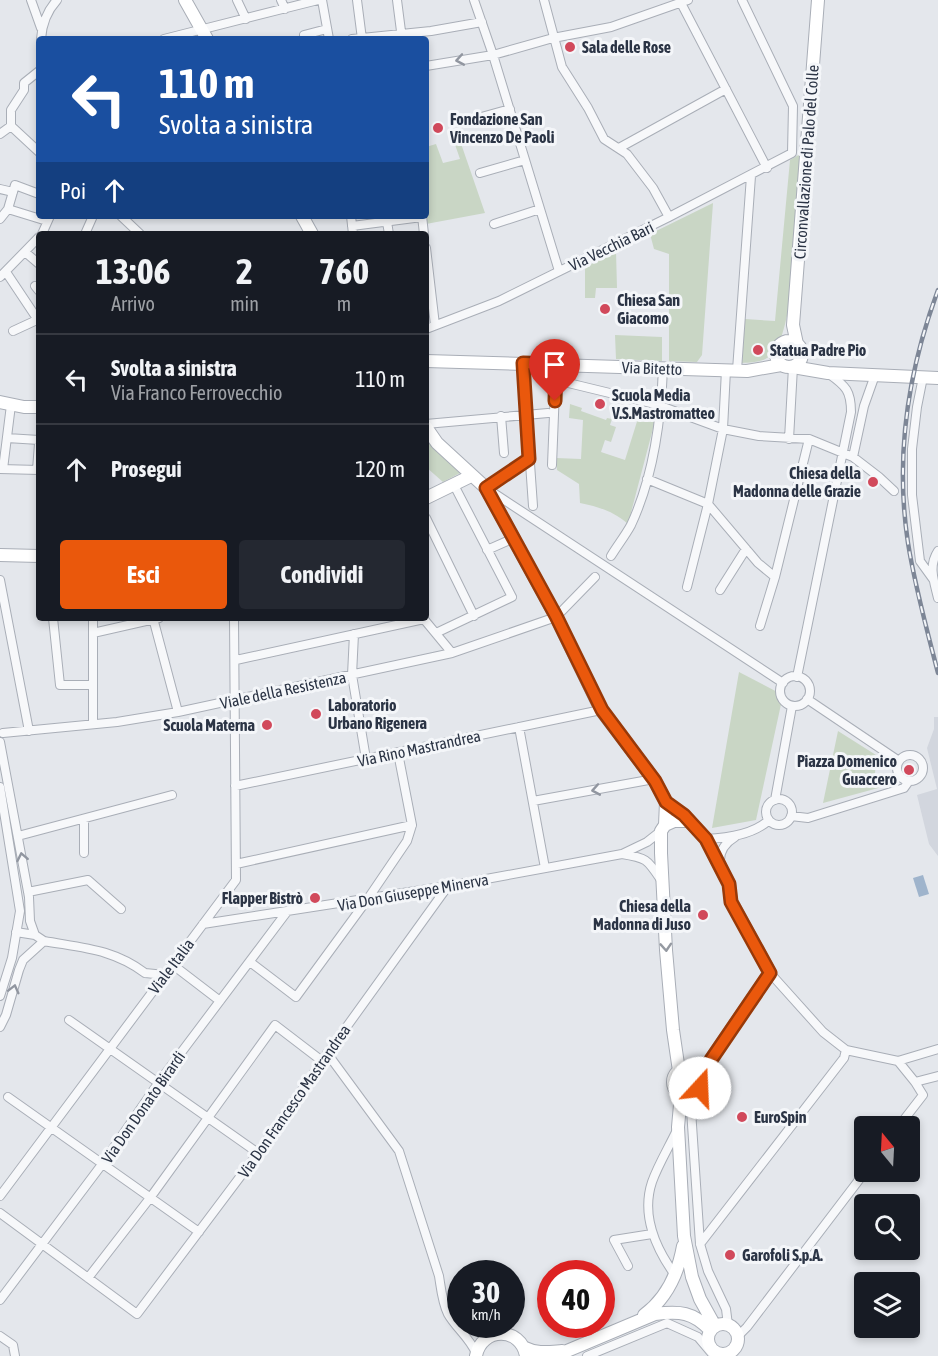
<!DOCTYPE html>
<html lang="it">
<meta charset="utf-8">
<style>
body{margin:0;font-family:"Asap Condensed",sans-serif;background:#242831;color:#f1f3f6;height:100vh;display:flex;flex-direction:column;font-size:22px;white-space:nowrap}
*{box-sizing:border-box;margin:0}
p{font-size:20px;color:#9ea1a6}
.icon{flex:none;width:33px;height:33px;fill:none;stroke:currentColor;stroke-width:2;stroke-linecap:round;stroke-linejoin:round}
.map{position:relative;flex:1;overflow:hidden}
.panel{position:absolute;left:36px;top:231px;width:393px;height:390px;display:flex;flex-direction:column;background:#171b24;border-radius:6px;box-shadow:0 3px 9px #0003}
.panel>*{flex:none}
.hud{position:absolute;left:36px;top:36px;width:393px;height:183px;border-radius:6px;box-shadow:0 3px 9px #0003;background:#1a4fa0;color:#fff;overflow:hidden}
.needle{width:39px;rotate:342deg}
.controls{position:absolute;left:854px;top:1116px;display:grid;gap:12px}
.controls a{display:grid;place-items:center;width:66px;height:66px;border-radius:6px;background:#171b24;box-shadow:0 3px 9px #0003;font-size:30px}
.speed{position:absolute;left:447px;top:1260px;display:flex;gap:12px;font-size:30px;font-weight:700;text-align:center}
.speed>*{display:grid;place-content:center;width:78px;height:78px;border-radius:50%;background:#171b24;box-shadow:0 3px 9px #0003;line-height:1}
.speed small{font-size:15px;font-weight:400}
.speed .limit{border:9px solid #d22;background:#fff;color:#111}
.pin{position:absolute;display:grid;place-items:center;width:51px;height:51px;color:#fff;margin:-62px -26px;border-radius:50% 50% 50% 0;rotate:-45deg;box-shadow:0 0 6px #0007}
.pin .icon{rotate:45deg}
.me{position:absolute;width:66px;margin:-33px;rotate:20deg;stroke-linejoin:round;filter:drop-shadow(0 0 4px #0008)}
.turn{display:flex;align-items:center;gap:21px;height:126px;padding:0 24px;font-size:27px}
.turn .icon{width:78px;height:78px;stroke-width:2.5}
.turn b{display:block;font-size:42px;line-height:51px}
.then{display:flex;align-items:center;height:57px;padding:0 24px;background:#0003;gap:12px;font-size:22px}
.eta{display:flex;justify-content:space-evenly;align-items:center;height:102px;text-align:center}
.eta b{font-size:36px;font-weight:700;line-height:42px}
.primary-button{display:flex;gap:12px;margin-top:auto;padding:12px 24px}
.primary-button a{flex:1;height:69px;border-radius:6px;background:#ea580c;color:#fff;font-size:24px;font-weight:700;line-height:69px;text-align:center}
.primary-button a+a{background:#242831;color:#f1f3f6}
ul{padding:0;list-style:none}
li{display:flex;align-items:center;gap:18px;height:90px;padding:0 24px;border-top:2px solid #363941}
li div{flex:1}
li b{display:block;font-size:22px}
li em{font-style:normal}
.map>svg:first-child{display:block}
.built{fill:#d2d6de}
.green{fill:#c9d6c5}
.water{fill:#9fb4cc}
.lines{fill:none;stroke-linecap:round;stroke-linejoin:round}
.street-casing{stroke:#a9aeb7;stroke-width:10}
.secondary-casing{stroke:#a9aeb7;stroke-width:14}
.street{stroke:#f7f8fa;stroke-width:8}
.secondary{stroke:#fff;stroke-width:12}
.rail-casing{stroke:#7d8696;stroke-width:4.5}
.rail{stroke:#f4f6f9;stroke-width:2;stroke-dasharray:7;stroke-linecap:butt}
.oneway{stroke:#9196a0}
.oneway2{stroke:#959aa2}
.route-casing{stroke:#983908;stroke-width:15}
.route{stroke:#ea580c;stroke-width:10}
.poi-dot{fill:#d1495b;stroke:#f4f6f9;stroke-width:2}
.labels{text-anchor:middle;dominant-baseline:central;stroke-width:6;stroke-linejoin:round;paint-order:stroke}
.poi-label{font-size:16px;font-weight:bold;fill:#2b3445;stroke:#f4f6f9;text-anchor:start}
.street-label{font-size:16px;fill:#2b3445;stroke:#f4f6f9}
</style>
<div class="map">
<svg width="938" height="1356" viewBox="0 0 938 1356">
<rect width="100%" height="100%" fill="#e4e7ec"/>
<path class="built" d="M934,717H938V856L929,844L917,795L937,789L927,748L934,729Z"/>
<path class="green" d="M457,132L485,213L426,224V147L436,144L443,163L460,159L451,133Z
M802,153C799,192 796,331 772,354C765,362 752,363 742,363L745,319L775,321L790,160Z
M713,203L702,355L697,362L669,361V254L654,249L650,234Z
M616,251L617,288H596L595,298H585V267Z
M615,335L662,337V361L616,359Z
M570,404L582,408L581,411L606,420L607,418L612,419L610,425L616,427L611,442L605,440L601,452L625,460L640,412L656,417L628,524C613,511 599,507 580,503L579,484L557,470L556,458L581,459L583,420L569,418Z
M426,438L439,454L460,471V473L443,482L426,467Z
M739,672L783,695L756,820L712,828Z
M838,731L876,755L875,774L882,787L823,803Z"/>
<path class="water" d="M923,875L929,894L919,897L913,878Z"/>
<g class="lines">
<g class="street-casing">
<path id="street" d="M31,0L41,28
M237,0L246,19
M281,0L285,9
M322,0L329,39
M357,0L362,39
M397,0L402,39
M474,0L493,55L559,271
M544,0L562,67L588,108L604,139L627,154L653,188L669,217
M681,3L767,168
M304,35L327,29
M41,39C42,24 46,12 57,0
M164,39L318,0
M352,39L431,31L482,22
M426,66L493,55L553,38L611,27L688,0
M467,121L510,109
M11,126V110L24,90V83L39,71
M11,126L39,152
M0,134L11,126
M619,148L726,89
M480,173L525,160
M0,189L13,192
M8,209L47,221
M121,216L140,234
M351,216L353,234
M386,216L389,234
M422,216L424,234
M0,219L8,209L15,185L39,194
M494,224L540,209
M352,226L422,217
M42,234L50,216
M85,234L93,216
M426,248L435,325
M25,252L39,264
M6,272L38,320
M0,277L39,237
M35,286L39,291
M426,329L499,301L669,217L792,153L793,106L742,0
M13,331L39,319
M523,364L533,506
M737,370L751,176
M923,377L917,407L912,449V495L920,561L933,579
M556,380L655,404L723,429L759,436L809,439L853,457L879,477L894,491
M501,416L504,453
M426,424L548,413
M7,438L39,440
M789,439L793,367
M853,457L864,406L875,375
M529,459L486,488L783,683
M552,465L556,364
M0,469L39,470
M3,469L11,405
M37,470L39,444
M647,479L708,504L758,563L775,577
M426,518L474,616
M487,550L514,538
M938,551C928,566 934,581 938,598
M611,556C617,546 625,536 631,525C653,478 661,421 663,368
M0,580L29,731
M687,587L708,504L723,429L726,370
M720,590L746,549
M53,618L60,685H93
M153,618L178,712
M423,618L452,653
M760,626L775,577L809,439
M93,633L159,618
M436,633L512,597L454,485
M354,634L352,675L366,759
M236,660L424,619
M780 691a15 15 0 1 1 30 0a15 15 0 1 1-30 0Z
M797,677L851,412C851,391 846,386 829,374
M807,699L899,761
M93,724V618
M519,727L545,868
M3,733L117,722L178,712L452,653L556,617L595,577
M0,742L29,897L30,921L35,935
M897 768a13 13 0 1 1 26 0a13 13 0 1 1-26 0Z
M235,786L601,710
M0,787L20,911L12,958L0,996
M766 812a13 13 0 1 1 26 0a13 13 0 1 1-26 0Z
M775,800L792,706
M533,801L654,779
M666,802L684,815L689,821
M791,816L808,818L904,788L909,781
M84,819V853
M18,836L172,795
M706,839C727,838 753,835 769,820
M622,854C647,858 647,859 661,880
M720,863C719,851 725,843 735,837
M236,864L412,825
M28,892L88,880L121,909
M203,924L448,886L622,854L647,842L661,831
M16,932L35,935L44,941C83,948 113,949 145,973
M250,962L296,997L367,900L407,841L412,825L398,753
M173,965L220,1001
M145,973L165,975
M770,973L823,1032L846,1050L898,1061L915,1082L923,1095L899,1126
M69,1020L258,1153
M0,1027L6,1015L19,970L23,960L44,941
M327,1053L399,1151L439,1276C441,1288 442,1302 448,1314C456,1328 469,1337 476,1353
M898,1061L938,1049
M915,1082L938,1076
M690,1095L700,1244L708,1271L726,1309L728,1325
M8,1097L199,1232
M0,1196L236,880L234,618
M0,1213L137,1314L258,1153L322,1061L448,886
M700,1244L844,1058L846,1050
M628,1266L614,1240L652,1234
M675,1275C656,1249 641,1215 652,1182C658,1165 669,1147 677,1130
M88,1278L150,1198L275,1025L322,1061
M0,1300L103,1163L159,1082L286,913
M0,1336L13,1345L15,1356
M738,1336L747,1327L865,1172
M587,1356L667,1323L698,1337L714,1356"/>
</g>
<g class="secondary-casing">
<path id="secondary" d="M185,0L207,39
M302,216L312,234
M776 354a13 13 0 1 1 26 0a13 13 0 1 1-26 0Z
M797,344L793,325L818,0
M426,361L747,371L781,365
M793,367L828,373L938,378
M0,402L24,407H39
M426,427L437,443L486,488L556,617L601,710L655,781L666,802L665,825L661,831V853L666,950L673,1030L679,1071
M426,498L471,476
M0,555L39,556
M665,825L674,821H689L706,839L729,884L731,901L770,973L700,1075
M673 1082a14 14 0 1 1 28 0a14 14 0 1 1-28 0Z
M681,1094L678,1127L684,1236L692,1277L700,1299L715,1326
M644,1315C667,1298 678,1274 683,1246
M708 1339a15 15 0 1 1 30 0a15 15 0 1 1-30 0Z
M523,1347C537,1354 548,1352 562,1351
M476,1356C481,1327 521,1326 526,1356
M555,1356L655,1314C680,1311 693,1312 710,1330"/>
</g>
<use href="#street" class="street"/>
<use href="#secondary" class="secondary"/>
<g class="rail-casing">
<path id="rail" d="M938,290C908,371 895,458 908,543C915,587 927,630 938,673"/>
</g>
<use href="#rail" class="rail"/>
</g>
<defs><path id="oneway-chevron" d="M-2-3.5L2.5 0L-2 3.5" fill="none" stroke-width="1.6" stroke-linecap="round" stroke-linejoin="round" transform="scale(1.5)"/></defs>
<g class="oneway">
<use href="#oneway-chevron" transform="translate(460 60) rotate(170)"/>
<use href="#oneway-chevron" transform="translate(596 790) rotate(170)"/>
<use href="#oneway-chevron" transform="translate(22 857) rotate(-101)"/>
<use href="#oneway-chevron" transform="translate(14 989) rotate(-76)"/>
</g>
<use class="oneway2" href="#oneway-chevron" transform="translate(666 947) rotate(86)"/>
<g class="lines">
<g class="route-casing">
<path id="route" d="M555,401L556,364L523,363L529,459L486,488L556,616L602,710L655,781L666,802L684,815L706,839L729,884L731,902L770,973L700,1076V1088"/>
</g>
<use href="#route" class="route"/>
</g>
<g class="poi-dot">
<circle cx="570" cy="47" r="6"/>
<circle cx="438" cy="128" r="6"/>
<circle cx="605" cy="309" r="6"/>
<circle cx="758" cy="350" r="6"/>
<circle cx="600" cy="404" r="6"/>
<circle cx="873" cy="482" r="6"/>
<circle cx="316" cy="714" r="6"/>
<circle cx="267" cy="725" r="6"/>
<circle cx="909" cy="770" r="6"/>
<circle cx="315" cy="898" r="6"/>
<circle cx="703" cy="915" r="6"/>
<circle cx="742" cy="1117" r="6"/>
<circle cx="730" cy="1255" r="6"/>
</g>
<g class="labels">
<g class="poi-label">
<text x="582" y="47">Sala delle Rose</text>
<text x="450" y="119">Fondazione San<tspan x="450" dy="18">Vincenzo De Paoli</tspan></text>
<text x="617" y="300">Chiesa San<tspan x="617" dy="18">Giacomo</tspan></text>
<text x="770" y="350">Statua Padre Pio</text>
<text x="612" y="395">Scuola Media<tspan x="612" dy="18">V.S.Mastromatteo</tspan></text>
<text x="861" y="473" text-anchor="end">Chiesa della<tspan x="861" dy="18">Madonna delle Grazie</tspan></text>
<text x="328" y="705">Laboratorio<tspan x="328" dy="18">Urbano Rigenera</tspan></text>
<text x="255" y="725" text-anchor="end">Scuola Materna</text>
<text x="897" y="761" text-anchor="end">Piazza Domenico<tspan x="897" dy="18">Guaccero</tspan></text>
<text x="303" y="898" text-anchor="end">Flapper Bistrò</text>
<text x="691" y="906" text-anchor="end">Chiesa della<tspan x="691" dy="18">Madonna di Juso</tspan></text>
<text x="754" y="1117">EuroSpin</text>
<text x="742" y="1255">Garofoli S.p.A.</text>
</g>
<g class="street-label">
<text transform="translate(806 162) rotate(-86)">Circonvallazione di Palo del Colle</text>
<text transform="translate(611 246) rotate(-26)">Via Vecchia Bari</text>
<text transform="translate(652 368) rotate(2)">Via Bitetto</text>
<text transform="translate(283 690) rotate(-12)">Viale della Resistenza</text>
<text transform="translate(419 748) rotate(-12)">Via Rino Mastrandrea</text>
<text transform="translate(413 892) rotate(-10)">Via Don Giuseppe Minerva</text>
<text transform="translate(171 966) rotate(-53)">Viale Italia</text>
<text transform="translate(294 1101) rotate(-55)">Via Don Francesco Mastrandrea</text>
<text transform="translate(143 1107) rotate(-55)">Via Don Donato Birardi</text>
</g>
</g>
</svg>
<div class="controls">
<a><svg class="needle" viewBox="-14 -14 28 28"><path d="M0-13l5 13h-10z" fill="#e53935"/><path d="M0 13l5-13h-10z" fill="#9ea1a6"/></svg></a>
<a><svg class="icon" aria-label="search" viewBox="0 0 24 24"><circle cx="10" cy="10" r="6"/><path d="M15 15l6 6"/></svg></a>
<a><svg class="icon" aria-label="layers" viewBox="0 0 24 24"><path d="M12 4l9 5-9 5-9-5zM3 14l9 5 9-5"/></svg></a>
</div>
<div class="speed"><div>30<small>km/h</small></div><div class="limit">40</div></div>
<div class="pin" style="left:555px;top:401px;background:#d93025"><svg class="icon" aria-label="arrive" viewBox="0 0 24 24"><path d="M6 21V4h12l-3 4 3 4H6"/></svg></div>
<svg class="me" style="left:700px;top:1088px" viewBox="-20 -20 40 40"><circle r="19" fill="#fff"/><path d="M0-13L10 11 0 6-10 11z" fill="#ea580c"/></svg>
<div class="hud">
<div class="turn"><svg class="icon" aria-label="left" viewBox="0 0 24 24"><path d="M17 20v-9H6M10 6l-5 5 5 5"/></svg><div><b>110 m</b>Svolta a sinistra</div></div>
<div class="then">Poi<svg class="icon" aria-label="ahead" viewBox="0 0 24 24"><path d="M12 20V5M6 11l6-6 6 6"/></svg></div>
</div>
<section class="panel">
<div class="eta">
<div><b>13:06</b><p>Arrivo</p></div>
<div><b>2</b><p>min</p></div>
<div><b>760</b><p>m</p></div>
</div>
<ul>
<li><svg class="icon" aria-label="left" viewBox="0 0 24 24"><path d="M17 20v-9H6M10 6l-5 5 5 5"/></svg><div><b>Svolta a sinistra</b><p>Via Franco Ferrovecchio</p></div><em>110 m</em></li>
<li><svg class="icon" aria-label="ahead" viewBox="0 0 24 24"><path d="M12 20V5M6 11l6-6 6 6"/></svg><div><b>Prosegui</b></div><em>120 m</em></li>
</ul>
<div class="primary-button"><a>Esci</a><a>Condividi</a></div>
</section>
</div>
